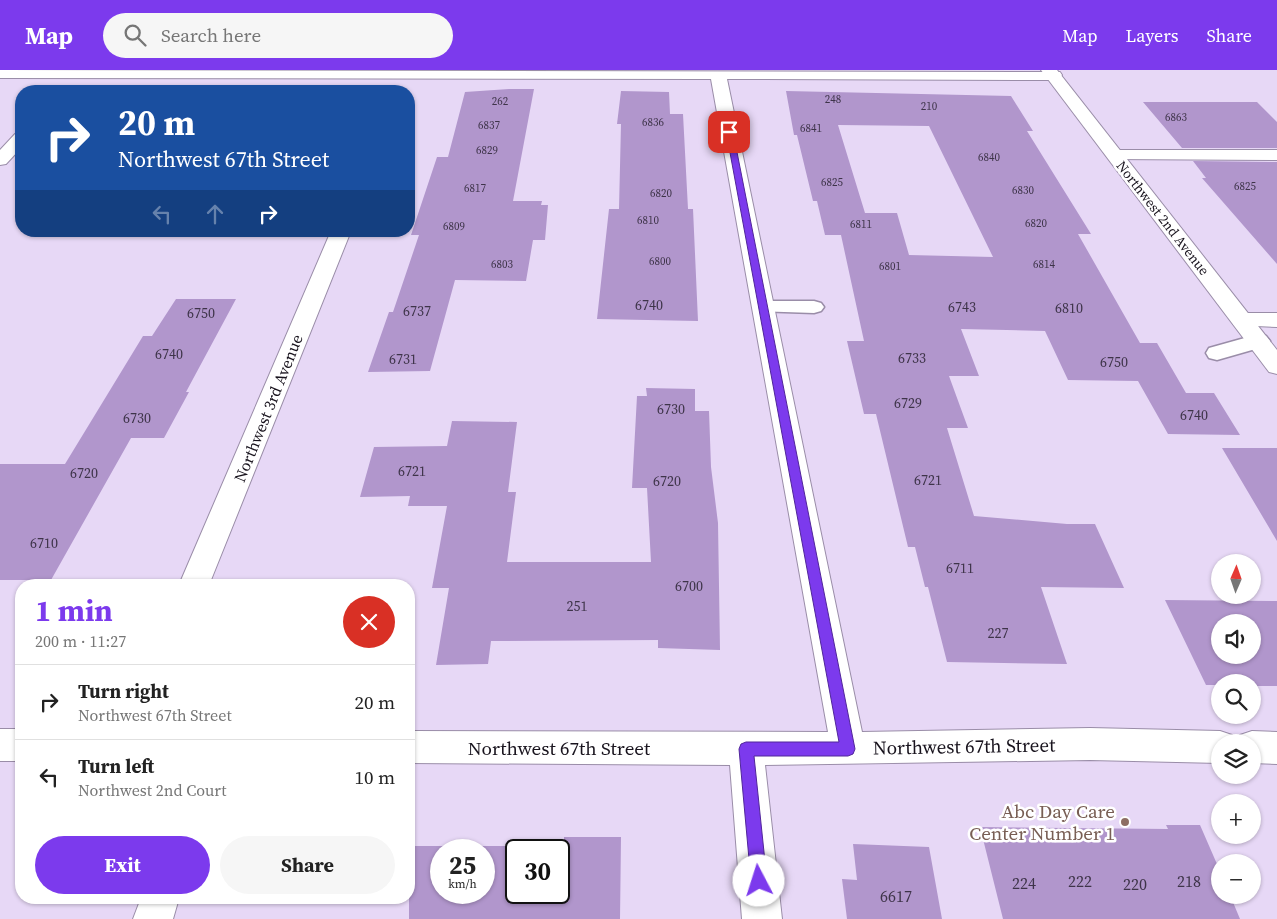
<!DOCTYPE html>
<meta charset="utf-8">
<style>
body{margin:0;font-family:"Source Serif 4",serif;background:#f6f6f6;color:#222;height:100vh;display:flex;flex-direction:column;font-size:19px;white-space:nowrap}
*{box-sizing:border-box;margin:0}
p{font-size:16px;color:#767676}
.icon{flex:none;width:28px;height:28px;fill:none;stroke:currentColor;stroke-width:2;stroke-linecap:round;stroke-linejoin:round}
.map{position:relative;flex:1;overflow:hidden}
.panel{position:absolute;left:15px;top:509px;width:400px;height:325px;display:flex;flex-direction:column;background:#fff;border-radius:20px;box-shadow:0 1px 4px #0004}
.panel>*{flex:none}
.banner{position:absolute;left:15px;top:15px;width:400px;height:152px;border-radius:20px;box-shadow:0 1px 4px #0004;background:#1a4fa0;color:#fff;overflow:hidden}
.needle{width:32px;rotate:2deg}
.buttons{position:absolute;left:1211px;top:484px;display:grid;gap:10px}
.buttons a{display:grid;place-items:center;width:50px;height:50px;border-radius:50%;background:#fff;box-shadow:0 1px 4px #0004;font-size:25px}
.speed{position:absolute;left:430px;top:769px;display:flex;gap:10px;font-size:25px;font-weight:700;text-align:center}
.speed>*{display:grid;place-content:center;width:65px;height:65px;border-radius:50%;background:#fff;box-shadow:0 1px 4px #0004;line-height:1}
.speed small{font-size:12px;font-weight:400}
.speed .limit{border:2px solid #111;border-radius:8px;background:#fff;color:#111}
.pin{position:absolute;display:grid;place-items:center;width:42px;height:42px;color:#fff;margin:-21px;border-radius:10px;box-shadow:0 2px 8px #0006}
.me{position:absolute;width:55px;margin:-28px;rotate:355deg;stroke-linejoin:round;filter:drop-shadow(0 0 4px #0008)}
.turn{display:flex;align-items:center;gap:18px;height:105px;padding:0 20px;font-size:22px}
.turn .icon{width:65px;height:65px;stroke-width:2.5}
.turn b{display:block;font-size:35px;line-height:42px}
.lanes{display:flex;align-items:center;height:48px;padding:0 20px;background:#0003;justify-content:center;gap:25px;direction:ltr}
.lanes .off{opacity:.35}
.round{display:grid;place-items:center;flex:none;width:52px;height:52px;border-radius:26px;background:#f6f6f6}
.summary{display:flex;align-items:center;justify-content:space-between;height:85px;padding:0 20px}
h1{font-size:30px;font-weight:700;line-height:38px;color:#7c3aed}
.cta{display:flex;gap:10px;margin-top:auto;padding:10px 20px}
.cta a{flex:1;height:58px;border-radius:30px;background:#7c3aed;color:#fff;font-size:20px;font-weight:700;line-height:58px;text-align:center}
.cta a+a{background:#f6f6f6;color:#222}
ul{padding:0;list-style:none}
li{display:flex;align-items:center;gap:15px;height:75px;padding:0 20px;border-top:1px solid #e0e0e0}
li div{flex:1}
li b{display:block;font-size:19px}
li em{font-style:normal}
header{display:flex;align-items:center;gap:30px;box-sizing:border-box;height:70px;padding:0 25px;background:#7c3aed;color:#fff}
header strong{font-size:24px}
nav{display:flex;gap:28px;margin-inline-start:auto;font-size:18px}
.search{width:350px;height:45px;background:#f6f6f6;display:flex;align-items:center;gap:12px;box-sizing:border-box;padding:0 18px;border-radius:28px;color:#767676;font-size:19px}
.map>svg:first-child{display:block}
.building{fill:#b196cc;fill-rule:evenodd}
.lines{fill:none;stroke-linecap:round;stroke-linejoin:round}
.service-casing{stroke:#9a8da8;stroke-width:3}
.minor-casing{stroke:#9a8da8;stroke-width:2}
.tertiary-casing{stroke:#9a8da8;stroke-width:2}
.service{fill:#fff;fill-rule:evenodd}
.minor{fill:#fff;fill-rule:evenodd}
.tertiary{fill:#fff;fill-rule:evenodd}
.route{fill:#7c3aed;stroke:#51269a}
.education-dot{fill:#8d6e63;stroke:#fff;stroke-width:2}
.labels{text-anchor:middle;dominant-baseline:central;stroke-width:5;stroke-linejoin:round;paint-order:stroke}
.far-number-label{font-size:11px;fill:#3e3449}
.far-street-label{font-size:14px;fill:#18131d;stroke:#fff}
.number-label{font-size:14px;fill:#3e3449}
.street-label{font-size:16px;fill:#18131d;stroke:#fff}
.near-number-label{font-size:16px;fill:#3e3449}
.near-street-label{font-size:19px;fill:#18131d;stroke:#fff}
.near-education-label{font-size:19px;fill:#785e54;stroke:#fff;text-anchor:end}
</style>
<header>
<strong>Map</strong>
<div class="search"><svg class="icon" aria-label="search" viewBox="0 0 24 24"><circle cx="10" cy="10" r="6"/><path d="M15 15l6 6"/></svg>Search here</div>
<nav><a>Map</a><a>Layers</a><a>Share</a></nav>
</header>
<div class="map">
<svg width="1277" height="849" viewBox="0 0 1277 849">
<rect width="100%" height="100%" fill="#e7d8f6"/>
<path class="building" d="M509,19H534L513,131H542L541,135H548L545,170H533L526,211L455,210L430,301L368,302L389,242H393L419,165H411L437,87H448L465,22Z
M621,21L669,22L670,44H683L688,139H693L698,251L597,249L609,139H619L621,54H617Z
M786,21L1011,26L1033,61H1027L1091,164H1078L1140,273H1157L1186,323H1214L1240,365L1168,364L1138,311L1068,310L1045,261L961,259L979,306H949L968,358H947L974,446L1067,454H1095L1124,518L1041,517L1067,594L947,592L928,517H925L915,477H908L876,344H864L847,271H864L841,165H825L817,131H813L797,65H794ZM838,55L929,56L993,187L909,185L897,143H865Z
M1143,32H1257L1277,52V78H1182Z
M1193,91L1277,92V194L1202,108H1206Z
M176,229H236L186,322H189L164,368H131L51,510H0V394H65L143,266H152Z
M646,318L695,319V341H709L711,397L718,453L720,580L658,578V570L491,571L488,594L436,595L449,518H432L447,436H408L410,426L360,427L374,377L447,376L452,351L517,352L508,422H516L507,492H651L647,418H632L637,326H647Z
M1222,378H1277V471Z
M1165,530L1277,531V616H1252V612H1220V615H1206ZM1220,552H1252V585H1220Z
M1166,755H1200L1220,801V825H1230L1240,849H1003L980,757L1168,759Z
M564,767H621L620,849H409V776H564ZM441,780H484V822H441ZM516,780H559V822H516Z
M853,774L929,777L942,849H847L842,809L857,810Z"/>
<g class="lines">
<g class="service-casing">
<path id="service" d="M763,231H814L821,233L824,237L821,241L814,243L756,241L753,237L756,233Z
M1259,264L1266,266L1270,271L1266,276L1217,290L1209,288L1206,283L1209,278Z"/>
</g>
<g class="minor-casing">
<path id="minor" d="M0,0L1060,2L1062,5L1060,8L1054,10L727,9L862,662L1090,658L1220,661L1232,665L1235,672H1220V693L1090,690L765,695L782,849H742L730,695L409,693V661L828,662L711,9L0,8Z
M21,63V78L6,94L0,95V80L15,64Z
M1115,80H1277V90L1109,89L1106,85L1109,81Z
M331,161H351L209,515H179Z
M1242,243H1277V257L1234,255L1231,250L1234,245Z
M0,659H21V691H0Z
M1252,661L1277,662V694L1252,693V672H1237L1240,665Z
M141,828H179L173,849H133Z"/>
</g>
<g class="tertiary-casing">
<path id="tertiary" d="M1041,0H1057L1277,280V304L1269,302Z"/>
</g>
<use href="#service" class="service"/>
<use href="#minor" class="minor"/>
<use href="#tertiary" class="tertiary"/>
</g>
<path class="route" d="M726,61L733,62L855,679L853,684L848,686H754L767,811L764,817L759,819L753,817L751,811L739,679L741,674L746,672H839Z"/>
<circle class="education-dot" cx="1125" cy="752" r="5"/>
<g class="labels">
<g class="far-number-label">
<text x="833" y="29">248</text>
<text x="500" y="31">262</text>
<text x="929" y="36">210</text>
<text x="1176" y="47">6863</text>
<text x="653" y="52">6836</text>
<text x="489" y="55">6837</text>
<text x="811" y="58">6841</text>
<text x="487" y="80">6829</text>
<text x="989" y="87">6840</text>
<text x="832" y="112">6825</text>
<text x="1245" y="116">6825</text>
<text x="475" y="118">6817</text>
<text x="1023" y="120">6830</text>
<text x="661" y="123">6820</text>
<text x="648" y="150">6810</text>
<text x="1036" y="153">6820</text>
<text x="861" y="154">6811</text>
<text x="454" y="156">6809</text>
<text x="660" y="191">6800</text>
<text x="502" y="194">6803</text>
<text x="1044" y="194">6814</text>
<text x="890" y="196">6801</text>
</g>
<g class="far-street-label">
<text transform="translate(1163 148) rotate(52)">Northwest 2nd Avenue</text>
</g>
<g class="number-label">
<text x="649" y="235">6740</text>
<text x="962" y="237">6743</text>
<text x="1069" y="238">6810</text>
<text x="417" y="241">6737</text>
<text x="201" y="243">6750</text>
<text x="169" y="284">6740</text>
<text x="912" y="288">6733</text>
<text x="403" y="289">6731</text>
<text x="1114" y="292">6750</text>
<text x="908" y="333">6729</text>
<text x="671" y="339">6730</text>
<text x="1194" y="345">6740</text>
<text x="137" y="348">6730</text>
<text x="412" y="401">6721</text>
<text x="84" y="403">6720</text>
<text x="928" y="410">6721</text>
<text x="667" y="411">6720</text>
<text x="44" y="473">6710</text>
<text x="960" y="498">6711</text>
<text x="689" y="516">6700</text>
<text x="577" y="536">251</text>
<text x="998" y="563">227</text>
</g>
<g class="street-label">
<text transform="translate(268 338) rotate(-68)">Northwest 3rd Avenue</text>
</g>
<g class="near-number-label">
<text x="1080" y="811">222</text>
<text x="1189" y="811">218</text>
<text x="1024" y="813">224</text>
<text x="1135" y="814">220</text>
<text x="896" y="826">6617</text>
</g>
<g class="near-street-label">
<text transform="translate(964 676) rotate(-1)">Northwest 67th Street</text>
<text x="559" y="678">Northwest 67th Street</text>
</g>
<g class="near-education-label">
<text x="1115" y="741">Abc Day Care<tspan x="1115" dy="22">Center Number 1</tspan></text>
</g>
</g>
</svg>
<div class="buttons">
<a><svg class="needle" viewBox="-14 -14 28 28"><path d="M0-13l5 13h-10z" fill="#e53935"/><path d="M0 13l5-13h-10z" fill="#767676"/></svg></a>
<a><svg class="icon" aria-label="sound" viewBox="0 0 24 24"><path d="M4 9h4l5-4v14l-5-4H4zM17 9q2 3 0 6"/></svg></a>
<a><svg class="icon" aria-label="search" viewBox="0 0 24 24"><circle cx="10" cy="10" r="6"/><path d="M15 15l6 6"/></svg></a>
<a><svg class="icon" aria-label="layers" viewBox="0 0 24 24"><path d="M12 4l9 5-9 5-9-5zM3 14l9 5 9-5"/></svg></a>
<a>+</a>
<a>−</a>
</div>
<div class="speed"><div>25<small>km/h</small></div><div class="limit">30</div></div>
<div class="pin" style="left:729px;top:62px;background:#d93025"><svg class="icon" aria-label="arrive" viewBox="0 0 24 24"><path d="M6 21V4h12l-3 4 3 4H6"/></svg></div>
<svg class="me" style="left:759px;top:811px" viewBox="-20 -20 40 40"><circle r="19" fill="#fff"/><path d="M0-13L10 11 0 6-10 11z" fill="#7c3aed"/></svg>
<div class="banner">
<div class="turn"><svg class="icon" aria-label="right" viewBox="0 0 24 24"><path d="M7 20v-9h11M14 6l5 5-5 5"/></svg><div><b>20 m</b>Northwest 67th Street</div></div>
<div class="lanes"><svg class="icon off" aria-label="left" viewBox="0 0 24 24"><path d="M17 20v-9H6M10 6l-5 5 5 5"/></svg><svg class="icon off" aria-label="ahead" viewBox="0 0 24 24"><path d="M12 20V5M6 11l6-6 6 6"/></svg><svg class="icon" aria-label="right" viewBox="0 0 24 24"><path d="M7 20v-9h11M14 6l5 5-5 5"/></svg></div>
</div>
<section class="panel">
<div class="summary"><div><h1>1 min</h1><p>200 m · 11:27</p></div><a class="round" style="background:#d93025;color:#fff"><svg class="icon" aria-label="close" viewBox="0 0 24 24"><path d="M6 6l12 12M18 6L6 18"/></svg></a></div>
<ul>
<li><svg class="icon" aria-label="right" viewBox="0 0 24 24"><path d="M7 20v-9h11M14 6l5 5-5 5"/></svg><div><b>Turn right</b><p>Northwest 67th Street</p></div><em>20 m</em></li>
<li><svg class="icon" aria-label="left" viewBox="0 0 24 24"><path d="M17 20v-9H6M10 6l-5 5 5 5"/></svg><div><b>Turn left</b><p>Northwest 2nd Court</p></div><em>10 m</em></li>
</ul>
<div class="cta"><a>Exit</a><a>Share</a></div>
</section>
</div>
